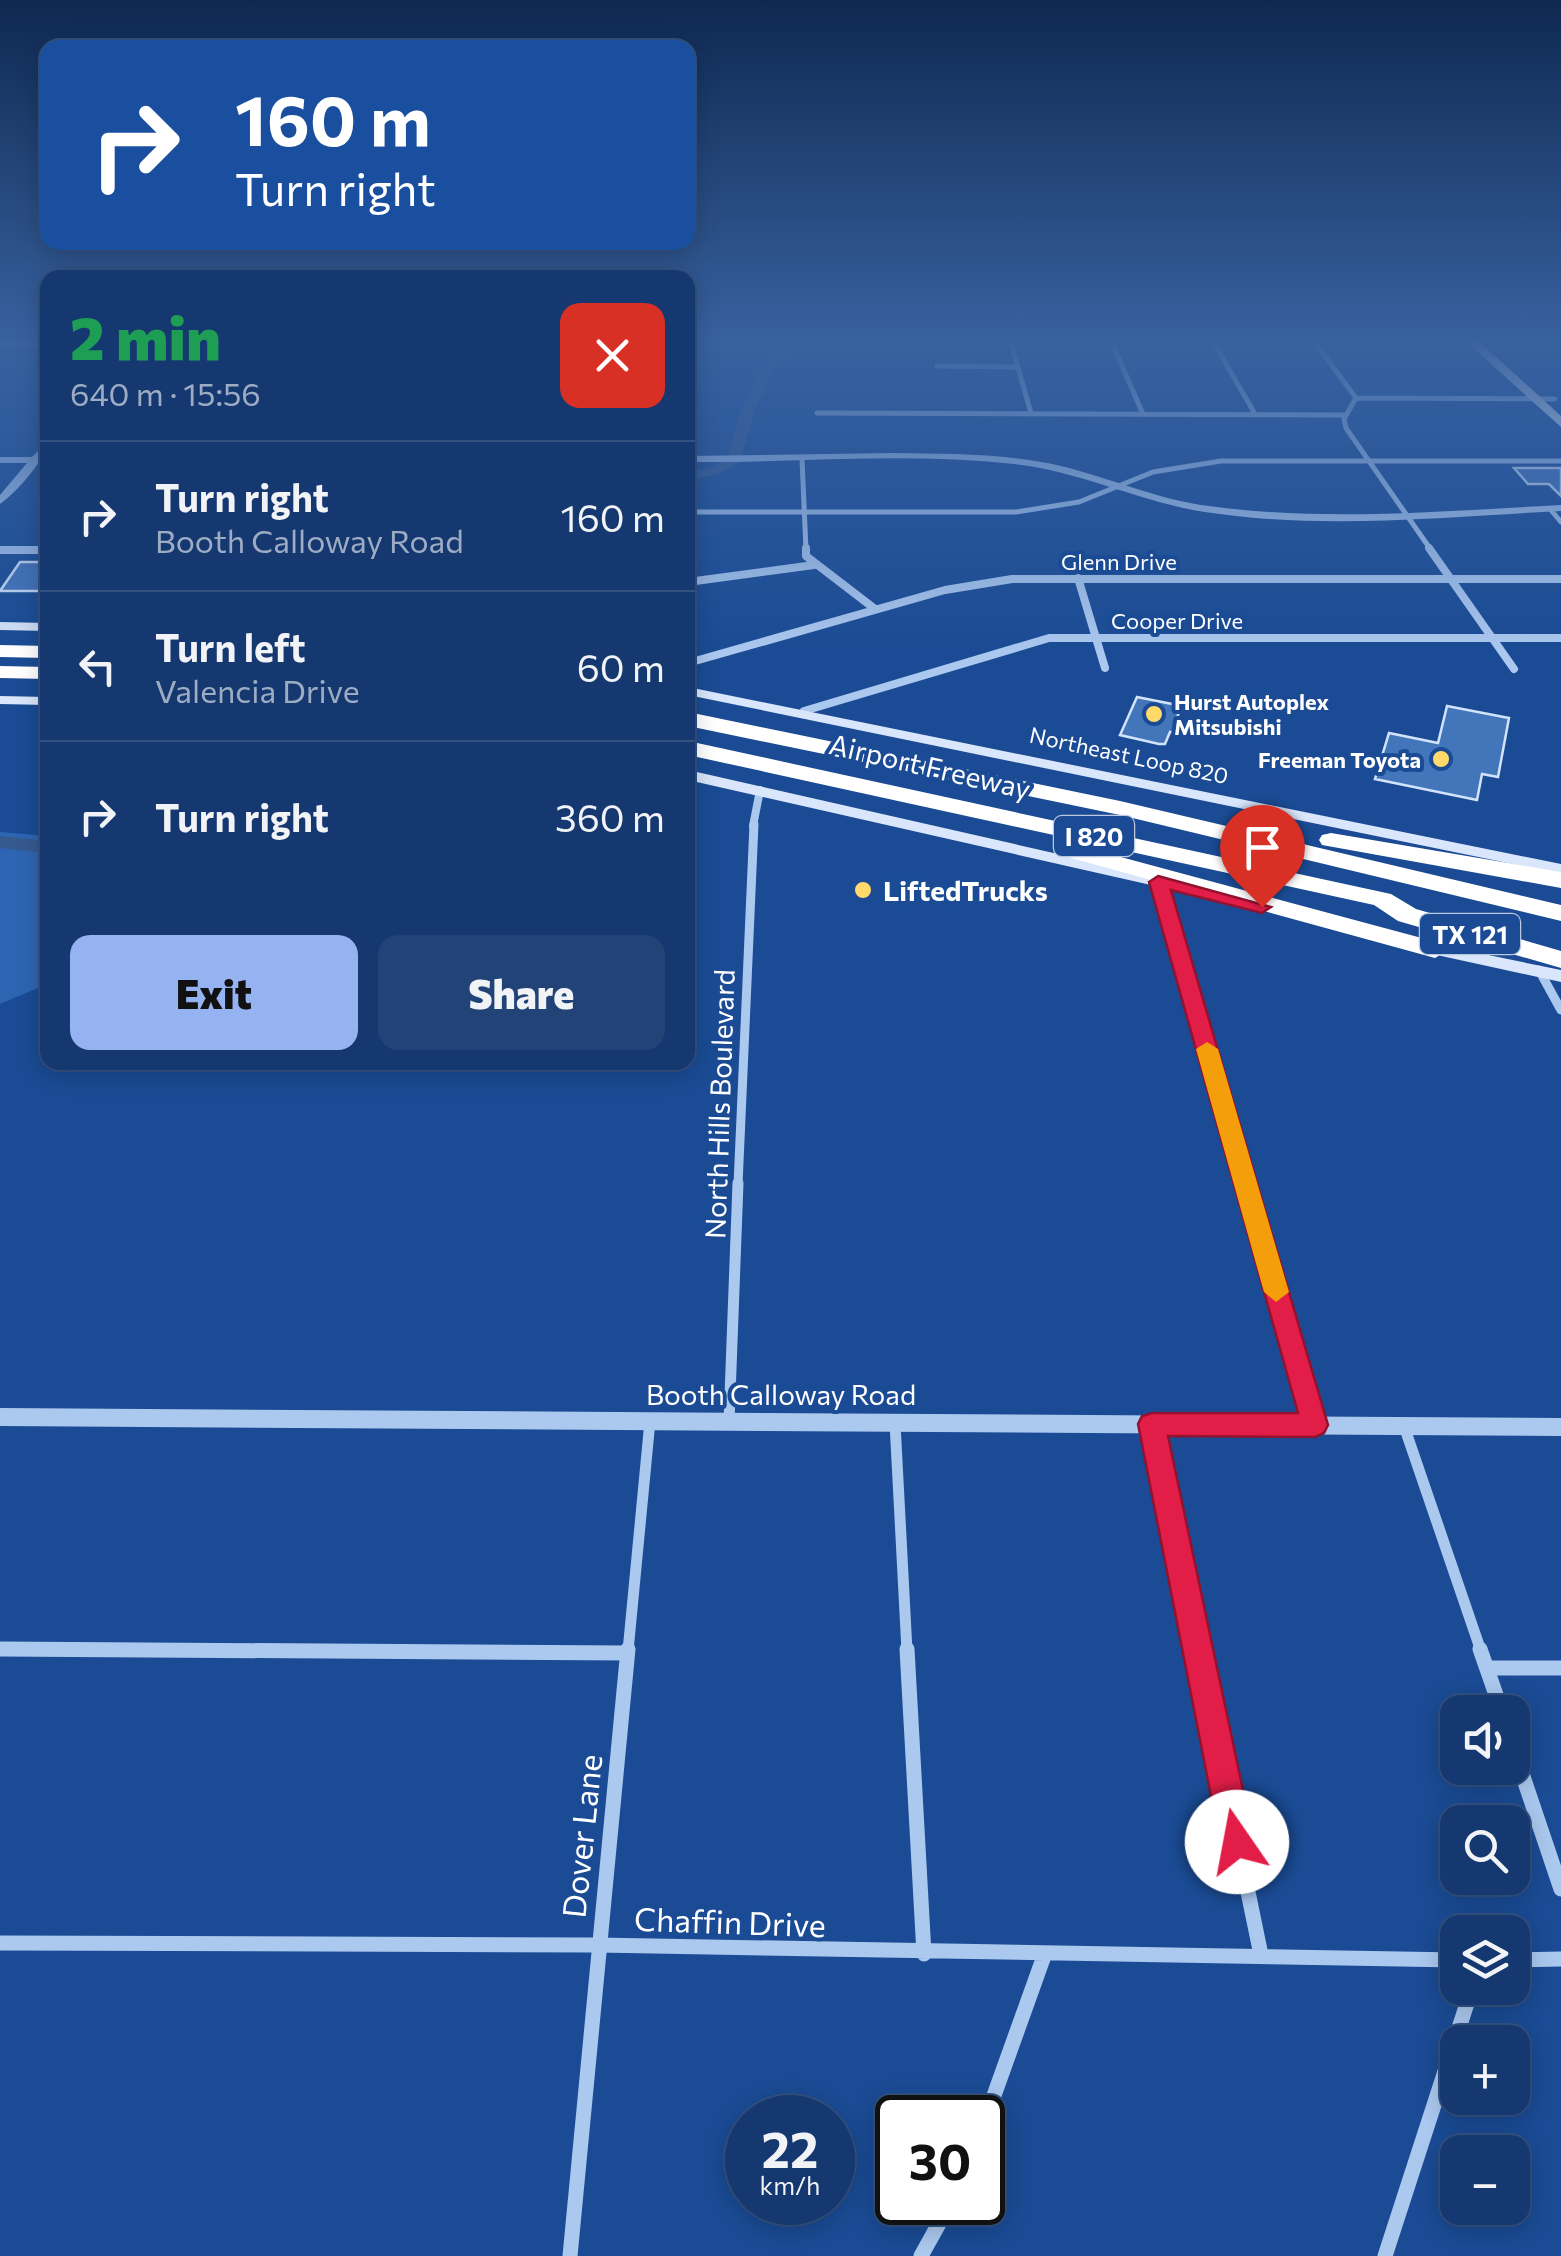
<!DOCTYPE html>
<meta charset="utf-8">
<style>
body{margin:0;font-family:Commissioner,sans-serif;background:#214377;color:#f1f3f6;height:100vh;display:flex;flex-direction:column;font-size:38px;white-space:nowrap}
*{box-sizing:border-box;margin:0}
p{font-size:32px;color:#9dacc3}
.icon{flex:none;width:55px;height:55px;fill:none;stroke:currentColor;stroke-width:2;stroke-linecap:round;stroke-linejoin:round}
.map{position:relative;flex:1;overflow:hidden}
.sheet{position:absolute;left:40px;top:270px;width:655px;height:800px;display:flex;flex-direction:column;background:#14386f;border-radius:20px;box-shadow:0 5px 25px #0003,0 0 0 2px #335282}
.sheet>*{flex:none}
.banner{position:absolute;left:40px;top:40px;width:655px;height:210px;border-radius:20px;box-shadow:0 5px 25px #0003,0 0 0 2px #335282;background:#1a4fa0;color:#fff;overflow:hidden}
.buttons{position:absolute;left:1440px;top:1695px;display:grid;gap:20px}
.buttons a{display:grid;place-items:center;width:90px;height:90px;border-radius:20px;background:#14386f;box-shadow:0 5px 25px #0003,0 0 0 2px #335282;font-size:50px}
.speed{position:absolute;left:725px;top:2095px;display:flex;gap:20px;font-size:50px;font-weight:700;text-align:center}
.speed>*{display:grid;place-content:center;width:130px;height:130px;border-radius:50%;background:#14386f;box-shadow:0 5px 25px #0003,0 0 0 2px #335282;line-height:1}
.speed small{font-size:25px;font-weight:400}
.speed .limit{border:5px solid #111;border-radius:15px;background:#fff;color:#111}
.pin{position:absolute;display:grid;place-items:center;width:85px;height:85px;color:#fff;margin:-102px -42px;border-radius:50% 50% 50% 0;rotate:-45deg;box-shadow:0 0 10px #0007}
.pin .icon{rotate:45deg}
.me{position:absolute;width:110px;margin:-55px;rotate:348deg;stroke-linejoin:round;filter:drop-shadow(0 0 8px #0008)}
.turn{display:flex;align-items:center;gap:35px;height:210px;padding:0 30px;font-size:45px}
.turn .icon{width:130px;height:130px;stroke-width:2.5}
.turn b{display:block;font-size:70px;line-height:85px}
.round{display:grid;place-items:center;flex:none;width:105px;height:105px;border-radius:20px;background:#214377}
.overview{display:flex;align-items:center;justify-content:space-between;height:170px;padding:0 30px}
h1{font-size:60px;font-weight:800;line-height:75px;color:#1e9e55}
.action{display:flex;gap:20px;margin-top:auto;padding:20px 30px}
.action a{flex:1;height:115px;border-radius:20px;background:#95b2f1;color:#111;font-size:40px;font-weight:800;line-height:115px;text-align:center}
.action a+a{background:#214377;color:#f1f3f6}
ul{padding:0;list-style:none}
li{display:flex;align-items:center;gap:30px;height:150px;padding:0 30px;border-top:2px solid #335282}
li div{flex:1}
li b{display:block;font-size:38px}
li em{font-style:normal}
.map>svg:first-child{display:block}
.green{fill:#2e65b2}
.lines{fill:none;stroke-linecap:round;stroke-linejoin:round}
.river{fill:#36598e;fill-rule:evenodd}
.building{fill:#4375bb;stroke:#d2e3fb;stroke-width:2.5}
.minor-far4{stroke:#abc8ef;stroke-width:5}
.minor-far3{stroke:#abc8ef;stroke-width:8}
.minor-far2{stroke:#abc8ef;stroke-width:9}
.minor-far1{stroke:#abc8ef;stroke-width:11}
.minor{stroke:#abc8ef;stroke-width:15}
.tertiary{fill:#abc8ef;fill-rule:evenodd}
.secondary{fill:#d9e6fb;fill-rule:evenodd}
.primary{fill:#f4f8ff;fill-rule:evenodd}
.motorway{fill:#fff;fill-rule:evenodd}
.route{fill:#e11d48;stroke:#92132f;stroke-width:2.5}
.slow{fill:#f59e0b}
.poi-dot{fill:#ffd96a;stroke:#1a4b94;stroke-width:4}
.labels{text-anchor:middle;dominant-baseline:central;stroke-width:8;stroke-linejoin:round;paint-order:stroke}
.far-street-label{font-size:22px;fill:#fff;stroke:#1a4b94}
.far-poi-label{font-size:22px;font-weight:bold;fill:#fff;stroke:#1a4b94;text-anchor:start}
.shield{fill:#1a4b94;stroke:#bac9df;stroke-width:2.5}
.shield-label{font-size:25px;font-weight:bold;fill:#fff}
.street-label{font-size:28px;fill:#fff;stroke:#1a4b94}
.poi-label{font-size:28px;font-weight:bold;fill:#fff;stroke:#1a4b94;text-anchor:start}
.near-street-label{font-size:32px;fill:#fff;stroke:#1a4b94}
</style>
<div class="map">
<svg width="1561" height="2256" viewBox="0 0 1561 2256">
<rect width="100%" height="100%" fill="#1a4b94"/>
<path class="green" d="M0,832L48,836L47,984L0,1004Z"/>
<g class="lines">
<path class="river" d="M880,336H895L871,350H805L777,361L756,408L739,462L719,474L688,480V472L710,468L728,457L742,408L768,356L803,342H869Z
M0,836L48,841V853L0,848Z"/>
</g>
<path class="building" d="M1514,468H1561V496L1549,484H1528Z
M20,562H48V591H0Z
M1137,697L1182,706L1175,722L1187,724L1183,734L1170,732L1165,744H1159L1120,735Z
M1447,706L1509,718L1498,777L1482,774L1477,800L1375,779L1389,733L1438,743Z"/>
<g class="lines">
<path class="minor-far4" d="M1009,336L1031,413
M1109,336L1143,414
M1210,336L1255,414
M1310,336L1356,398L1344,419L1346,428L1431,550
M937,366L1018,367
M1356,398L1555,399
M817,413L1346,415
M802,459L806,550
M1550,509L1561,522
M688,512H1016L1079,502L1153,472L1221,461H1561
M0,550H48"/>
<path class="minor-far3" d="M806,548V556L875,609
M1429,548L1514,669
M0,550H48
M1078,578L1105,668
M688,582L814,565
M688,663L945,590L1012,579H1561
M804,711L1049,638H1561
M753,826L760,790"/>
<path class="minor-far2" d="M1158,882L1246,1185
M1539,970L1561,1010
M738,1185L754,824"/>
<path class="minor-far1" d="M1245,1183L1315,1425
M729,1422L738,1183
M895,1423L907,1651
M1152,1424L1199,1651
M1404,1426L1481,1651
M0,1649L384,1651
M628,1651L650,1421"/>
<path class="minor" d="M0,1649L627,1653
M907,1649L924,1954
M1198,1649L1261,1955
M1480,1649L1502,1712
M1487,1668H1561
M1512,1744L1561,1889
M0,1943L597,1945L1458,1960
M1512,1960L1561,1959
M982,2129L1044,1956
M570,2256L628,1649
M921,2256L951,2202
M1385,2256L1472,1988"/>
<path class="tertiary" d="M0,341H48V347H0Z
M48,441C48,457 15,494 0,504V495L27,463H0V457H32Z
M893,453C949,454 1006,453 1061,466C1111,478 1158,500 1209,506C1326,522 1444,511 1561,505V511C1443,517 1322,530 1205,512C1140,502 1080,471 1014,464C905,452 796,463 688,462V456Z
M0,1408L1561,1418V1436L0,1426Z"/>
<path class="secondary" d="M0,622L48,623V631L0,630Z
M688,687L1561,864V874L688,695Z
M0,696L48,697V705L0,704Z
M688,770L1173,880L1181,885L1173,890L688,780Z
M1420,941L1561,970V982L1414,950L1411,946Z"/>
<path class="primary" d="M1460,336H1473L1561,416V427Z"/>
<path class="motorway" d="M0,645L48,646V658L0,657Z
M0,666L48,667V679L0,678Z
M688,712L1120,801L1561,905V921L1120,815L688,726Z
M688,741L1391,894L1416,909L1561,951V968L1398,921L1374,905L688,755Z
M1331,833L1561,872V888L1322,845L1319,840L1322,835Z
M1080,846L1444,944L1448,950L1435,958L1071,858L1068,853Z"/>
</g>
<linearGradient id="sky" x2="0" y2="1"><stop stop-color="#0e2951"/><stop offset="0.52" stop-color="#38619f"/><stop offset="1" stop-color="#38619f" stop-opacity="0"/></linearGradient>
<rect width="1561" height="652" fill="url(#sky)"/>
<path class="route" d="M1158,876L1271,907L1262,913L1171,890L1328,1425L1324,1433L1315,1437L1168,1436L1254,1842L1249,1853L1237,1858L1225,1853L1220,1842L1138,1424L1142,1416L1152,1413H1298L1149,882Z"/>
<path class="slow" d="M1207,1042L1218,1049L1289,1292L1276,1302L1264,1292L1196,1049Z"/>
<g class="poi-dot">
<circle cx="1154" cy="714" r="10"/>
<circle cx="1441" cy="759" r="10"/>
<circle cx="863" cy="890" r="10"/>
</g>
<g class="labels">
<g class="far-street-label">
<text x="1119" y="561">Glenn Drive</text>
<text x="1177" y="620">Cooper Drive</text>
<text transform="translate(1129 755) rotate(12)">Northeast Loop 820</text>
</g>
<g class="far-poi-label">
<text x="1174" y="701">Hurst Autoplex<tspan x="1174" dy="25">Mitsubishi</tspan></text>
<text x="1421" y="759" text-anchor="end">Freeman Toyota</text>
</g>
<g class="shield">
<rect x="1054" y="816" width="80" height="40" rx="8"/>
<rect x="1420" y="914" width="100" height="40" rx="8"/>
</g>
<g class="shield-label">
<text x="1094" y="836">I 820</text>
<text x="1470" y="934">TX 121</text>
</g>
<g class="street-label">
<text transform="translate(930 766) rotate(13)">Airport Freeway</text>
<text transform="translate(719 1104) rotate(-88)">North Hills Boulevard</text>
<text x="781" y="1394">Booth Calloway Road</text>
</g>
<g class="poi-label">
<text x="883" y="890">LiftedTrucks</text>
</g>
<g class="near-street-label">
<text transform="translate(581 1836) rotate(-84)">Dover Lane</text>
<text transform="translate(730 1921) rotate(2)">Chaffin Drive</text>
</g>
</g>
</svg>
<div class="buttons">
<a><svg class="icon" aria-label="sound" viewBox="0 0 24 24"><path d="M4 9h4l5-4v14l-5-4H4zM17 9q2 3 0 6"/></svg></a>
<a><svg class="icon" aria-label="search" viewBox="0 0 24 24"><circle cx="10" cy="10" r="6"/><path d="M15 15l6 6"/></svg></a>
<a><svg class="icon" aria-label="layers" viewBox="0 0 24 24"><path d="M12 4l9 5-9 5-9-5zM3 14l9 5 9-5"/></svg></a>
<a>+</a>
<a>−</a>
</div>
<div class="speed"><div>22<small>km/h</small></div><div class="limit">30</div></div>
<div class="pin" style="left:1262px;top:907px;background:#d93025"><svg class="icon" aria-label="arrive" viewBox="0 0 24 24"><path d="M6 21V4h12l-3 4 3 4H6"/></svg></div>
<svg class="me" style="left:1237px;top:1842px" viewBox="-20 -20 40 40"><circle r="19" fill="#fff"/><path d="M0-13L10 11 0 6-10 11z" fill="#e11d48"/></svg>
<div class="banner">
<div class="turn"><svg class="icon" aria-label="right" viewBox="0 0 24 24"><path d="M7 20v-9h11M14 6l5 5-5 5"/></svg><div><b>160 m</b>Turn right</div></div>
</div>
<section class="sheet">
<div class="overview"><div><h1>2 min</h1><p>640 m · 15:56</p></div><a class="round" style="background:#d93025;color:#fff"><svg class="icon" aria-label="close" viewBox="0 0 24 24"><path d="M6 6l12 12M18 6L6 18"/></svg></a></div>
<ul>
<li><svg class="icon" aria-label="right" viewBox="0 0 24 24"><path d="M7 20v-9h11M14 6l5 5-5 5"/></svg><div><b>Turn right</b><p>Booth Calloway Road</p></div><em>160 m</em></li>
<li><svg class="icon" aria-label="left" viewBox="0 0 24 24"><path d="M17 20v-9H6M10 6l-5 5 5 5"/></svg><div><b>Turn left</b><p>Valencia Drive</p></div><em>60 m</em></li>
<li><svg class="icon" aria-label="right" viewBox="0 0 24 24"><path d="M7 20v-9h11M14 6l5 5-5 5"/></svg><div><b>Turn right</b></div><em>360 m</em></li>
</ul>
<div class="action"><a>Exit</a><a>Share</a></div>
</section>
</div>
